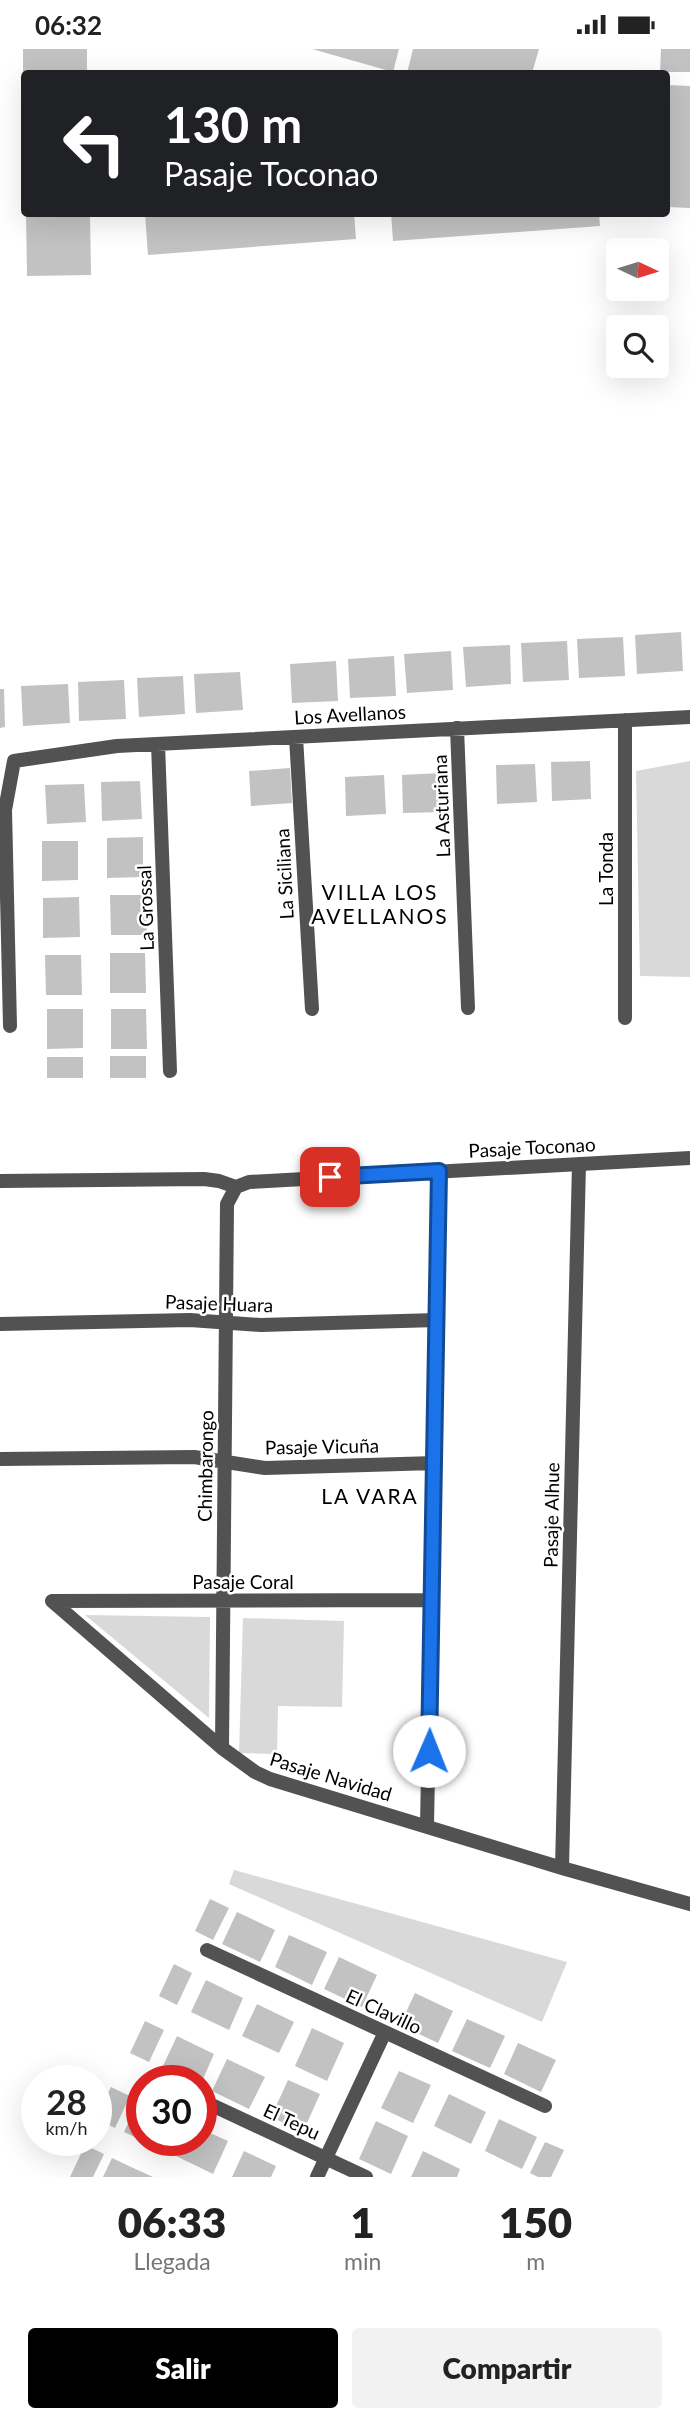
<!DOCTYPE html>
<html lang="es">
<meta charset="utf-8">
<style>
body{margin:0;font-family:Lato,sans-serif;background:#f2f2f2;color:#222;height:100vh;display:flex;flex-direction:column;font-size:26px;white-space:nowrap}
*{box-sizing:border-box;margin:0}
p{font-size:23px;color:#767676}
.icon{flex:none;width:38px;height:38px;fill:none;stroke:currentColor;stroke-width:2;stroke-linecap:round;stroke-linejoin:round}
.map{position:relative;height:2128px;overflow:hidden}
.details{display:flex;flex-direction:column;background:#fff;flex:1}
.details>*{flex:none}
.top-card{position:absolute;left:21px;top:21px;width:649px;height:147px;border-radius:7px;box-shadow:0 7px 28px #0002;background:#202124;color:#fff;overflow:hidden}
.needle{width:46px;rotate:94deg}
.buttons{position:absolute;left:606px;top:189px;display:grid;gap:14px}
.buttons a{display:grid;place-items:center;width:63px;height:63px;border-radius:7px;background:#fff;box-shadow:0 7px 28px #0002;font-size:35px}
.speed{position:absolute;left:21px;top:2016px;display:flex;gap:14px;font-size:35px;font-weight:700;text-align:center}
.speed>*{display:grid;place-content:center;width:91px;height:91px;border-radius:50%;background:#fff;box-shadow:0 7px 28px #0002;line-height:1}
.speed small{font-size:18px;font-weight:400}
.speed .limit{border:10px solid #d22;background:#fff;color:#111}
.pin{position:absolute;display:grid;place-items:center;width:60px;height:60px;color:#fff;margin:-30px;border-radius:14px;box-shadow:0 4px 10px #0006}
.me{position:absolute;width:77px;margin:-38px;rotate:1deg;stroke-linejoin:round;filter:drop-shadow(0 0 5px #0008)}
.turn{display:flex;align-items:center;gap:24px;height:147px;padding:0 28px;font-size:32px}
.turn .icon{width:91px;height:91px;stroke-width:2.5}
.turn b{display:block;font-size:49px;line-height:60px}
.eta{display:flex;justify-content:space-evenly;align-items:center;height:119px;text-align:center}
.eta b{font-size:42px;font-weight:800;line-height:49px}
.primary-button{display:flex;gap:14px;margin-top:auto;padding:14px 28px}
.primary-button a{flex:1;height:80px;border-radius:7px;background:#000;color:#fff;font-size:28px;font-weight:800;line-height:80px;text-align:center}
.primary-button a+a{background:#f2f2f2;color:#222}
.status{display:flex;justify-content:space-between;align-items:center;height:49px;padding:0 35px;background:#fff;direction:ltr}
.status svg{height:19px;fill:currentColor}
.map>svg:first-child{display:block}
.green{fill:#d9d9d9}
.building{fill:#c2c2c2}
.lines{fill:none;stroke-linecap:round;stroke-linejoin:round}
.minor{stroke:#525252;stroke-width:14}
.route-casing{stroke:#114b97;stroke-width:18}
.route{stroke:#1a73e8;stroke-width:12}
.labels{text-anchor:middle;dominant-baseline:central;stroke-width:5;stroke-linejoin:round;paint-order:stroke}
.street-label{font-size:19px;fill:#000;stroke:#fff}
.neighbourhood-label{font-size:21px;letter-spacing:2px;fill:#000;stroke:#fff}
</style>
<div class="status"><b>06:32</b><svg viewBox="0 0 49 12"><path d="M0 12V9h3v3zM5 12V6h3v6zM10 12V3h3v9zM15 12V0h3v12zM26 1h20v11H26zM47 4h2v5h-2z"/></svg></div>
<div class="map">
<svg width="690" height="2128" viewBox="0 0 690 2128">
<rect width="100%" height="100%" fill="#fff"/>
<path class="green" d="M690,712V928L640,927L636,722Z
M85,1566L210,1568L209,1669Z
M243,1569L344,1572L342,1658L278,1657L277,1705L239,1704Z
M234,1821L567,1913L542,1973L229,1835Z"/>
<path class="building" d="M23,0H87V24H23Z
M312,0H399L393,23Z
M413,0H539L532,24H407Z
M661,0H690V23H660Z
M667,36L690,37V159L667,158Z
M26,164H90L91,226L27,227Z
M145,164H354L356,190L148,206Z
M391,164H599L600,177L393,192Z
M681,583L683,622L637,625L635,586Z
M623,588L625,627L579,629L577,590Z
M567,592L569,631L523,633L521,594Z
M510,596L511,635L466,638L463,598Z
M451,602L453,641L407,644L404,605Z
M394,607L396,647L350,649L348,610Z
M336,612L338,652L292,654L290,615Z
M240,623L243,661L196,664L194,625Z
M183,627L185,665L139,668L137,629Z
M124,631L126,670L79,672L78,633Z
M68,635L70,674L23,677L21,637Z
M0,640H4L5,678L0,679Z
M590,712L591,750L552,752L551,713Z
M535,715L537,753L497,755L496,716Z
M290,719L292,754L251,757L249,722Z
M441,724L443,763L403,764L402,726Z
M384,726L386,765L346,767L345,728Z
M140,732L142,770L102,772L101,733Z
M84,735L86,773L47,775L45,736Z
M143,788V828L107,829V789Z
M42,792H78V831L42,832Z
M110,846H146L147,886H111Z
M79,848L80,888L43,889V849Z
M110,904H145L146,944H110Z
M45,906H81L82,946H46Z
M47,960H83V999L47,1000Z
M111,960H146L147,1000H111Z
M110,1007H146V1029H110Z
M47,1008H83V1029H47Z
M210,1850L229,1859L213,1891L195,1882Z
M237,1863L275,1881L260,1913L222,1895Z
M289,1886L327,1903L312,1936L275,1918Z
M339,1908L377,1926L362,1958L324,1940Z
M174,1915L192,1924L177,1956L159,1947Z
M206,1931L243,1949L229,1981L191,1963Z
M415,1944L453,1962L438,1994L400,1976Z
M257,1955L294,1973L279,2004L242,1987Z
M467,1970L505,1987L490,2019L452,2002Z
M145,1972L164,1981L149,2013L130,2004Z
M312,1979L344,1994L327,2032L295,2017Z
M177,1987L214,2005L202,2032H188L162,2019Z
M518,1994L556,2011L541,2043L504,2025Z
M227,2010L265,2028L249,2060L212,2042Z
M399,2022L431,2036L413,2074L381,2059Z
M288,2031L320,2045L303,2083L271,2068Z
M111,2038L130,2047L115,2079L96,2070Z
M449,2045L486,2063L471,2095L434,2077Z
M139,2051L142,2052V2091H166L162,2101L141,2091L124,2083Z
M499,2070L537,2088L522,2120L485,2102Z
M376,2072L408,2087L391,2125L359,2110Z
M201,2080L228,2092L213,2125L176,2107L183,2091H201Z
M545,2093L564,2101L551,2128H538L530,2124Z
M85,2096L104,2105L93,2128H70Z
M244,2102L276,2117L271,2128H232Z
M423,2102L460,2120L457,2128H411Z
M112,2109L131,2118L153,2128H103Z"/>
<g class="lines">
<path class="minor" d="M457,679L468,959
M296,688L312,960
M158,695L170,1022
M625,969V671
M10,977L5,761L14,712L117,697L690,668
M0,1132L204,1130L219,1132L236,1138L249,1133L690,1109
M0,1275L190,1271L261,1276L437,1271
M0,1410L194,1408L265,1419L435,1414
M52,1552L222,1699L255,1723L270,1730L562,1819L690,1855
M52,1552L433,1551
M222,1699L227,1155L236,1138
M427,1777L439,1122
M562,1819L579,1115
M207,1901L545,2057
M201,2051L366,2128
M317,2128L385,1983"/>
</g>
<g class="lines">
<g class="route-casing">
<path id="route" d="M330,1128L439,1122L429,1702"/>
</g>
<use href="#route" class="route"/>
</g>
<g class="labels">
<g class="street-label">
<text transform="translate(350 665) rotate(-3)">Los Avellanos</text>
<text transform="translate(441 757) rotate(-92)">La Asturiana</text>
<text transform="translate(605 820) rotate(-90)">La Tonda</text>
<text transform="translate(284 825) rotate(-93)">La Siciliana</text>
<text transform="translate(145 859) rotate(-92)">La Grossal</text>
<text transform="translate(532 1098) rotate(-3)">Pasaje Toconao</text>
<text transform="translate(219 1254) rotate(2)">Pasaje Huara</text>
<text transform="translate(322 1397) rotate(-1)">Pasaje Vicuña</text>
<text transform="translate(205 1417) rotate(-89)">Chimbarongo</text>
<text transform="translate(551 1466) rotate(-89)">Pasaje Alhue</text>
<text x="243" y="1532">Pasaje Coral</text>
<text transform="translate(331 1727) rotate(17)">Pasaje Navidad</text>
<text transform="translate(384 1962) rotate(25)">El Clavillo</text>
<text transform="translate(292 2072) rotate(25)">El Tepu</text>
</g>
<g class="neighbourhood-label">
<text x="380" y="842">VILLA LOS<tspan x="380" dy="24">AVELLANOS</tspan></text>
<text x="370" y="1446">LA VARA</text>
</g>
</g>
</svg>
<div class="buttons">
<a><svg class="needle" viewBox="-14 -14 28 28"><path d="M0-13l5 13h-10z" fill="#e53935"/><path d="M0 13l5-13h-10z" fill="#767676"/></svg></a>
<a><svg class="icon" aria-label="search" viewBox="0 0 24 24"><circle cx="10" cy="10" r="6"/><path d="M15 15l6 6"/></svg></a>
</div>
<div class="speed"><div>28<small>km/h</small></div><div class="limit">30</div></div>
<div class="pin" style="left:330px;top:1128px;background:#d93025"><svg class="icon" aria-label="arrive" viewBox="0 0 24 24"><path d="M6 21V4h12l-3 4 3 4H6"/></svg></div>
<svg class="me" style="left:429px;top:1702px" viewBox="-20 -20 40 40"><circle r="19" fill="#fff"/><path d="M0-13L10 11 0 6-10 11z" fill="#1a73e8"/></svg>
<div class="top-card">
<div class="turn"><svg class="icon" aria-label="left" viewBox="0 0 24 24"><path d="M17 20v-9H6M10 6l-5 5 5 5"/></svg><div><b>130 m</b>Pasaje Toconao</div></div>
</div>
</div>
<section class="details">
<div class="eta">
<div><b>06:33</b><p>Llegada</p></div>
<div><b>1</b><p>min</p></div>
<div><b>150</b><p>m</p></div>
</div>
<div class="primary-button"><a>Salir</a><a>Compartir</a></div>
</section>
